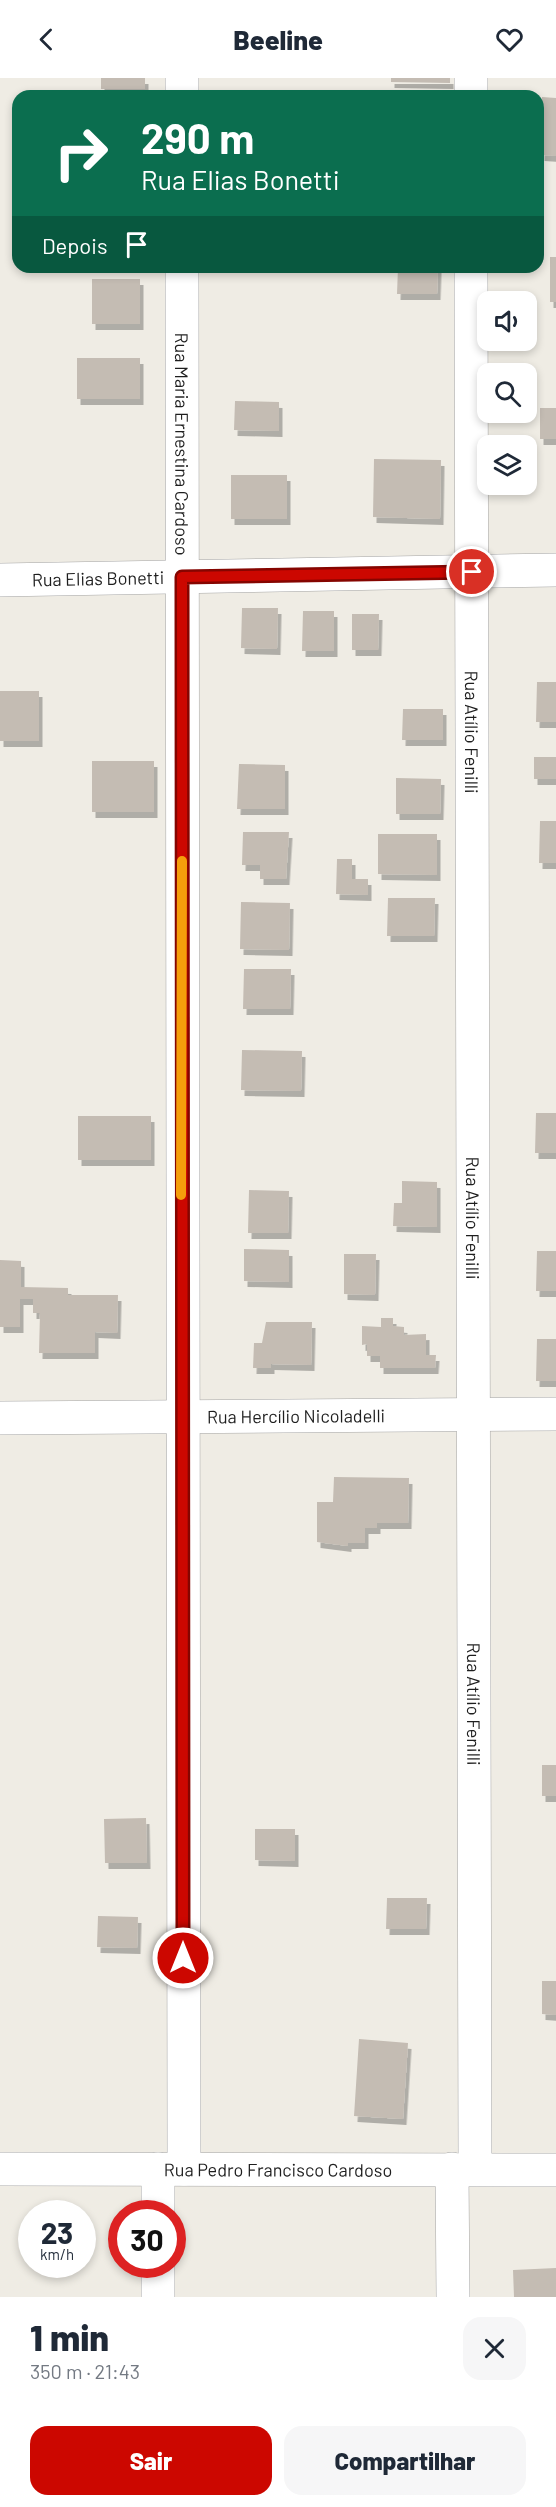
<!DOCTYPE html>
<html lang="pt">
<meta charset="utf-8">
<style>
body{margin:0;font-family:Barlow,sans-serif;background:#f6f6f7;color:#1f2937;height:100vh;display:flex;flex-direction:column;font-size:22px;white-space:nowrap}
*{box-sizing:border-box;margin:0}
p{font-size:20px;color:#747a83}
.icon{flex:none;width:33px;height:33px;fill:none;stroke:currentColor;stroke-width:2;stroke-linecap:round;stroke-linejoin:round}
.map{position:relative;height:2219px;overflow:hidden}
.panel{display:flex;flex-direction:column;background:#fff;flex:1}
.panel>*{flex:none}
.hud{position:absolute;left:12px;top:12px;width:532px;height:183px;border-radius:18px;box-shadow:0 3px 9px #0003;background:#0b6e4f;color:#fff;overflow:hidden}
.fabs{position:absolute;left:477px;top:213px;display:grid;gap:12px}
.fabs a{display:grid;place-items:center;width:60px;height:60px;border-radius:12px;background:#fff;box-shadow:0 3px 9px #0003;font-size:30px}
.speed{position:absolute;left:18px;top:2122px;display:flex;gap:12px;font-size:30px;font-weight:700;text-align:center}
.speed>*{display:grid;place-content:center;width:78px;height:78px;border-radius:50%;background:#fff;box-shadow:0 3px 9px #0003;line-height:1}
.speed small{font-size:15px;font-weight:400}
.speed .limit{border:9px solid #d22;background:#fff;color:#111}
.pin{position:absolute;display:grid;place-items:center;width:51px;height:51px;color:#fff;margin:-26px;border:3px solid #fff;border-radius:50%;box-shadow:0 2px 6px #0007}
.me{position:absolute;width:66px;margin:-33px;rotate:0deg;stroke-linejoin:round;filter:drop-shadow(0 0 4px #0008)}
.turn{display:flex;align-items:center;gap:21px;height:126px;padding:0 30px;font-size:27px}
.turn .icon{width:78px;height:78px;stroke-width:2.5}
.turn b{display:block;font-size:42px;line-height:51px}
.then{display:flex;align-items:center;height:57px;padding:0 30px;background:#0003;gap:12px;font-size:22px}
.round{display:grid;place-items:center;flex:none;width:63px;height:63px;border-radius:18px;background:#f6f6f7}
.headline{display:flex;align-items:center;justify-content:space-between;height:102px;padding:0 30px}
h1{font-size:36px;font-weight:800;line-height:45px}
.button{display:flex;gap:12px;margin-top:auto;padding:12px 30px}
.button a{flex:1;height:69px;border-radius:18px;background:#cc0700;color:#fff;font-size:24px;font-weight:800;line-height:69px;text-align:center}
.button a+a{background:#f6f6f7;color:#1f2937}
header{display:flex;justify-content:space-between;align-items:center;height:78px;padding:0 30px;background:#fff;font-size:27px;font-weight:800}
.map>svg:first-child{display:block}
.building{fill:#c4bcb3;filter:url(#shadow)}
.lines{fill:none;stroke-linecap:round;stroke-linejoin:round}
.minor-casing{stroke:#a5a5a5;stroke-width:34}
.minor{stroke:#fff;stroke-width:33}
.route-casing{stroke:#850500;stroke-width:15}
.route{stroke:#cc0700;stroke-width:10}
.slow{stroke:#f59e0b;stroke-width:10}
.labels{text-anchor:middle;dominant-baseline:central;stroke-width:4.5;stroke-linejoin:round;paint-order:stroke}
.street-label{font-size:18px;fill:#1e1e1e;stroke:#fff}
</style>
<header><svg class="icon" aria-label="back" viewBox="0 0 24 24"><path d="M15 5l-7 7 7 7"/></svg>Beeline<svg class="icon" aria-label="heart" viewBox="0 0 24 24"><path d="M12 20l-8-8c-3-5 5-10 8-4 3-6 11-1 8 4z"/></svg></header>
<div class="map">
<svg width="556" height="2219" viewBox="0 0 556 2219">
<defs>
<filter id="shadow"><feDropShadow dx="3.5" dy="6" stdDeviation="0" flood-color="#0004"/></filter>
</defs>
<rect width="100%" height="100%" fill="#efece4"/>
<path class="building" d="M101,0H145V11H101Z
M391,0H450V5L391,4Z
M542,19L556,20V78L541,77Z
M550,179H556V224H550Z
M398,189H438L437,216H397Z
M92,201H140V246H92Z
M77,280H140V321H77Z
M235,323L279,324V353L234,352Z
M540,330H556V361H540Z
M374,381L441,382L440,441L373,439Z
M231,397H287V441H231Z
M242,530H278L277,571L241,570Z
M303,533H334V573H302Z
M352,536H379L378,572H352Z
M537,604H556V644H536Z
M0,613H39V663H0Z
M403,631H443V662H402Z
M534,679H556V701H534Z
M92,683H154V734H92Z
M239,686L285,687V731H237Z
M396,700L441,701L440,736H396Z
M540,743H556V785H539Z
M243,754H289L286,801H260V787H242Z
M378,756H437V797L378,796Z
M337,781H352V801H368V817L336,816Z
M388,820H435L434,858H387Z
M241,824L290,825L289,872L240,871Z
M244,891H291L290,931H243Z
M242,972L302,973L301,1013L241,1012Z
M536,1035H556V1075H535Z
M78,1038H151V1082H78Z
M402,1103L437,1104V1149L393,1148L394,1125H402Z
M249,1112L289,1113L288,1155H248Z
M244,1171L289,1172V1204L244,1203Z
M537,1173H556V1213H536Z
M344,1176H376L375,1217L344,1216Z
M0,1182L21,1183V1209L68,1210V1217H118L117,1255L95,1254V1275H39L40,1235H33V1221H20V1249H0Z
M381,1240H393V1248L404,1249V1257L426,1256V1277H436L435,1290H380V1278H367V1266L362,1267V1248L381,1249Z
M266,1244H312L311,1287L271,1286V1290H253L254,1265H262Z
M537,1261H556V1303H536Z
M334,1399L409,1400L408,1445H377V1450H365V1465H348V1468L317,1464V1424H333Z
M542,1687H556V1718H542Z
M146,1740L147,1785H105L104,1741Z
M255,1751H295V1783L255,1782Z
M387,1820H427L426,1851H386Z
M98,1838L138,1839L137,1870L97,1869Z
M542,1903H556V1937L542,1936Z
M359,1961L408,1965L403,2041L354,2038Z
M556,2190V2219H514L513,2192Z"/>
<g class="lines">
<g class="minor-casing">
<g id="minor">
<path d="M471,0V18"/>
<path d="M182,18V0"/>
<path id="s1" d="M182,189L184,2091"/>
<path id="s2" d="M471,189L475,2091"/>
<path id="s3" d="M0,502L556,492"/>
<path id="s4" d="M0,1340L556,1336"/>
<path id="s5" d="M0,2091L556,2092"/>
<path d="M158,2091V2136"/>
<path d="M452,2091L453,2219"/>
<path d="M158,2187V2219"/>
</g>
</g>
<use href="#minor" class="minor"/>
</g>
<g class="lines">
<g class="route-casing">
<path id="route" d="M183,1880L182,499L472,494"/>
</g>
<use href="#route" class="route"/>
<path class="slow" d="M181,1117L182,783"/>
</g>
<g class="labels">
<g class="street-label">
<text stroke="none"><textPath href="#s1" startOffset="177">Rua Maria Ernestina Cardoso</textPath></text>
<text stroke="none"><textPath href="#s3" startOffset="98">Rua Elias Bonetti</textPath></text>
<text stroke="none"><textPath href="#s2" startOffset="465">Rua Atílio Fenilli</textPath></text>
<text stroke="none"><textPath href="#s2" startOffset="951">Rua Atílio Fenilli</textPath></text>
<text stroke="none"><textPath href="#s4" startOffset="296">Rua Hercílio Nicoladelli</textPath></text>
<text stroke="none"><textPath href="#s2" startOffset="1437">Rua Atílio Fenilli</textPath></text>
<text stroke="none"><textPath href="#s5" startOffset="278">Rua Pedro Francisco Cardoso</textPath></text>
</g>
</g>
</svg>
<div class="fabs">
<a><svg class="icon" aria-label="sound" viewBox="0 0 24 24"><path d="M4 9h4l5-4v14l-5-4H4zM17 9q2 3 0 6"/></svg></a>
<a><svg class="icon" aria-label="search" viewBox="0 0 24 24"><circle cx="10" cy="10" r="6"/><path d="M15 15l6 6"/></svg></a>
<a><svg class="icon" aria-label="layers" viewBox="0 0 24 24"><path d="M12 4l9 5-9 5-9-5zM3 14l9 5 9-5"/></svg></a>
</div>
<div class="speed"><div>23<small>km/h</small></div><div class="limit">30</div></div>
<div class="pin" style="left:472px;top:494px;background:#d93025"><svg class="icon" aria-label="arrive" viewBox="0 0 24 24"><path d="M6 21V4h12l-3 4 3 4H6"/></svg></div>
<svg class="me" style="left:183px;top:1880px" viewBox="-20 -20 40 40"><circle r="17" fill="#cc0700" stroke="#fff" stroke-width="3"/><path d="M0-11L8 9 0 5-8 9z" fill="#fff"/></svg>
<div class="hud">
<div class="turn"><svg class="icon" aria-label="right" viewBox="0 0 24 24"><path d="M7 20v-9h11M14 6l5 5-5 5"/></svg><div><b>290 m</b>Rua Elias Bonetti</div></div>
<div class="then">Depois<svg class="icon" aria-label="arrive" viewBox="0 0 24 24"><path d="M6 21V4h12l-3 4 3 4H6"/></svg></div>
</div>
</div>
<section class="panel">
<div class="headline"><div><h1>1 min</h1><p>350 m · 21:43</p></div><a class="round"><svg class="icon" aria-label="close" viewBox="0 0 24 24"><path d="M6 6l12 12M18 6L6 18"/></svg></a></div>
<div class="button"><a>Sair</a><a>Compartilhar</a></div>
</section>
